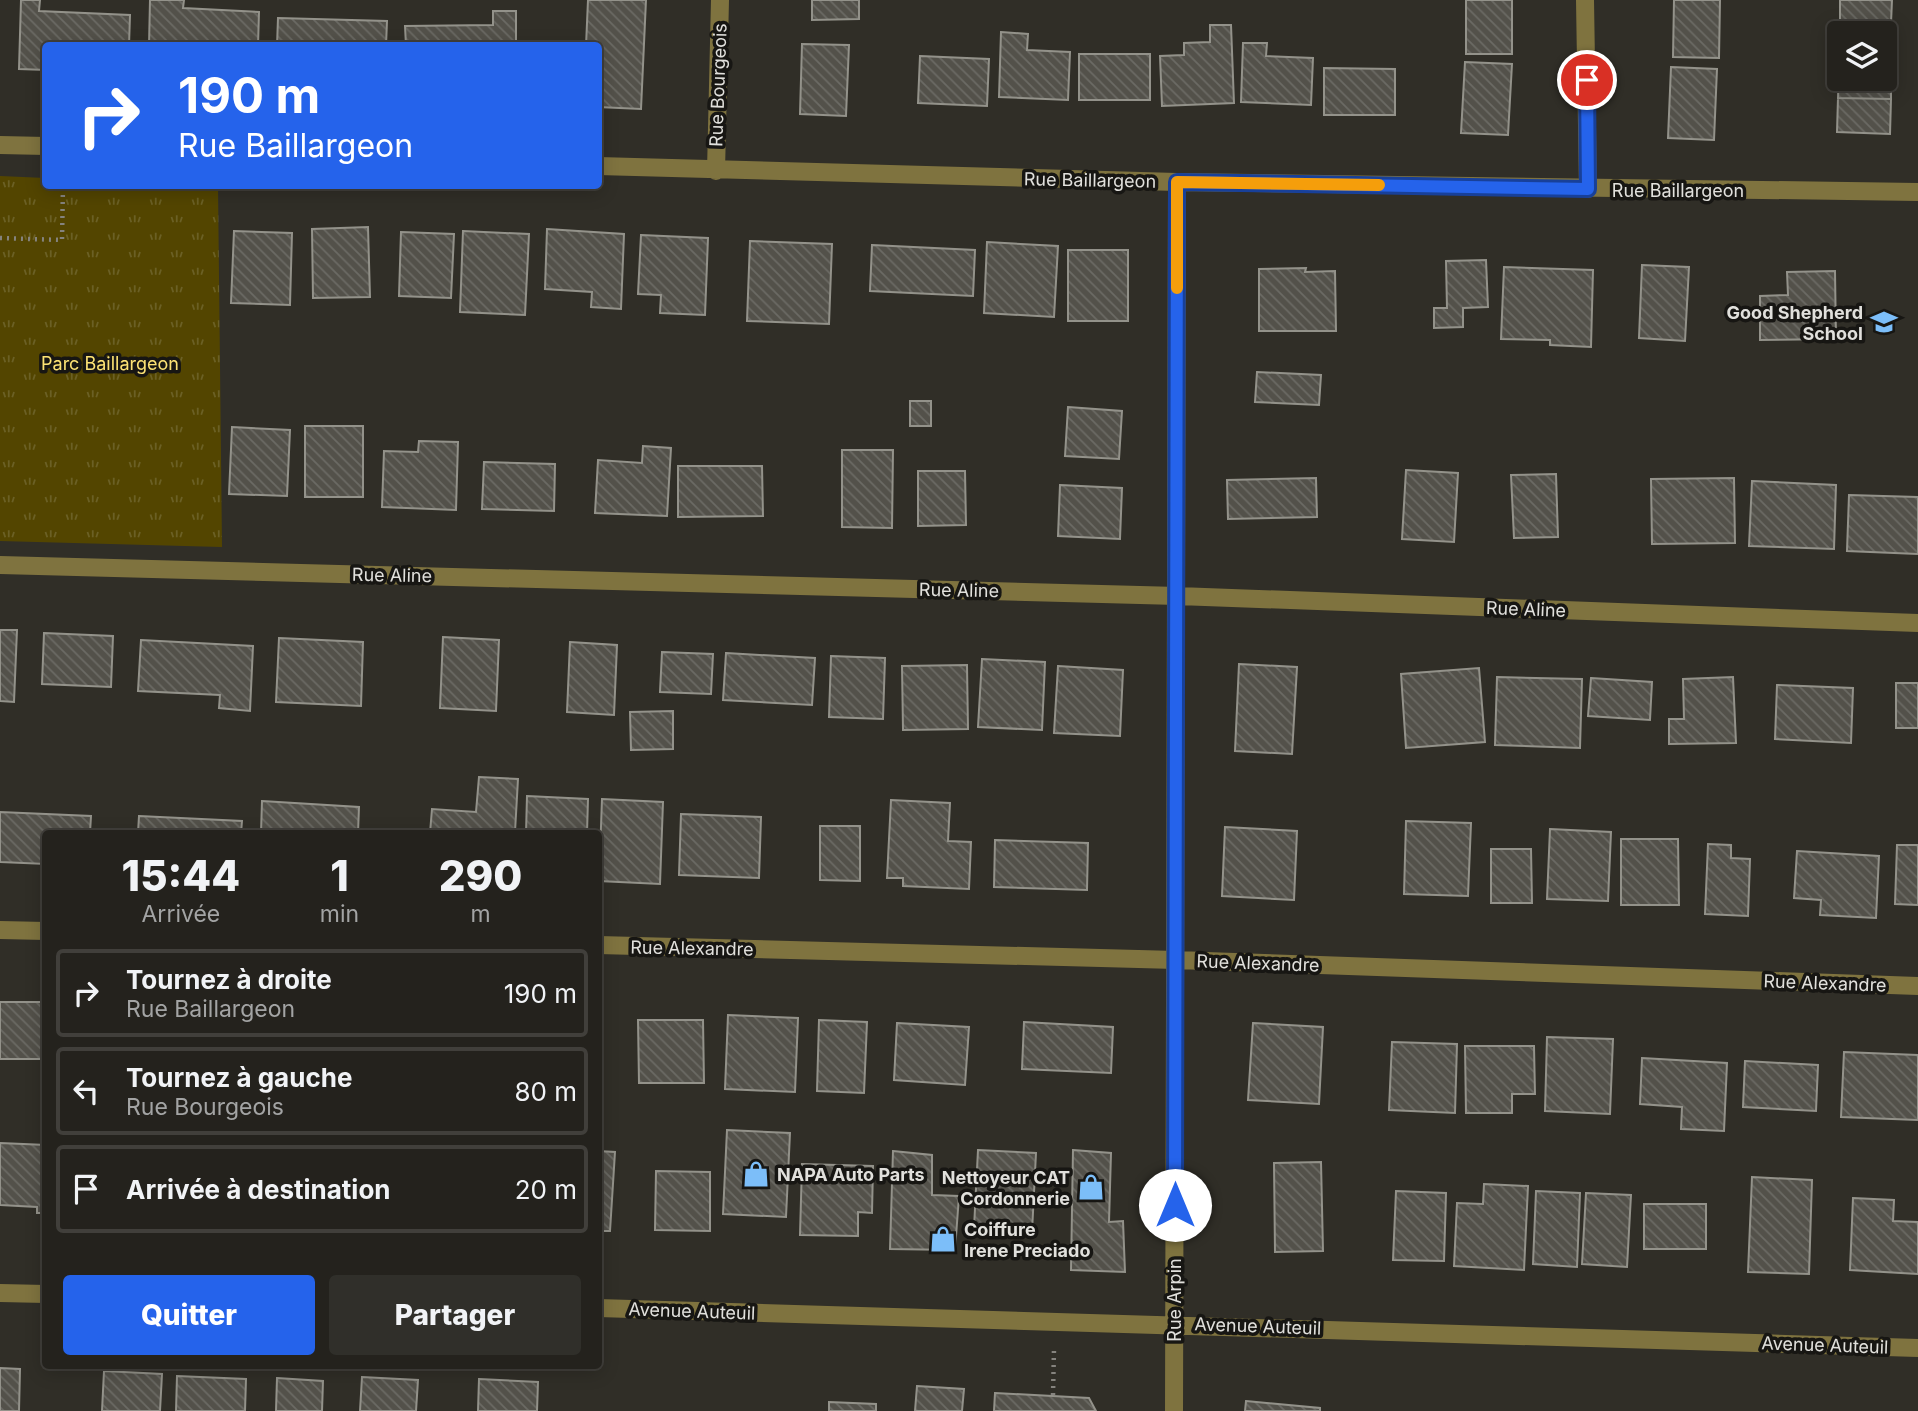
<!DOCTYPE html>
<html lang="fr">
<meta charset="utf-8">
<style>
body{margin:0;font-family:Inter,sans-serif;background:#302f2a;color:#f1f3f6;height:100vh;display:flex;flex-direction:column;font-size:26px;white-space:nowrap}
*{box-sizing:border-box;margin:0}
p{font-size:23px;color:#a3a4a4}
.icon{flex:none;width:38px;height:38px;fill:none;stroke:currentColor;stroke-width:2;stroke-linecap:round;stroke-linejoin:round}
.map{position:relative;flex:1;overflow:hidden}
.drawer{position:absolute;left:42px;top:830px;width:560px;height:539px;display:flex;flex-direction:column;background:#24221d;border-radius:7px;box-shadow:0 4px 18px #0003,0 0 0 2px #413f3b}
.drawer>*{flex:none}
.top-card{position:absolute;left:42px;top:42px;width:560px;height:147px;border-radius:7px;box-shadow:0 4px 18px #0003,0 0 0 2px #413f3b;background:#2563eb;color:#fff;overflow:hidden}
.tools{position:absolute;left:1827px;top:21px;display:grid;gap:14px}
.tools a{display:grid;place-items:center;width:70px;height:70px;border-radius:7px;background:#24221d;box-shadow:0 4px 18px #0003,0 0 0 2px #413f3b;font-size:35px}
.pin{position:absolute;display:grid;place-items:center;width:60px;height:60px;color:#fff;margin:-30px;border:4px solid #fff;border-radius:50%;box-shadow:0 2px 7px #0007}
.me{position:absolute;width:77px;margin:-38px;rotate:0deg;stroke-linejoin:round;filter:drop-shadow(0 0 5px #0008)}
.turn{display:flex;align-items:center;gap:24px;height:147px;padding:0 21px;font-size:32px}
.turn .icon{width:91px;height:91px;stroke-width:2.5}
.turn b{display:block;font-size:49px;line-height:60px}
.eta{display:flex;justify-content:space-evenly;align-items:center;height:119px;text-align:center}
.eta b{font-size:42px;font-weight:800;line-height:49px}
.button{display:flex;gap:14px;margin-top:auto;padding:14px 21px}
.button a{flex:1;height:80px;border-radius:7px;background:#2563eb;color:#fff;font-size:28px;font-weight:800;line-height:80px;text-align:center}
.button a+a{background:#302f2a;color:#f1f3f6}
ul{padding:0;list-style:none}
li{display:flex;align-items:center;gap:21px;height:88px;margin:0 14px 10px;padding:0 7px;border:4px solid #413f3b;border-radius:7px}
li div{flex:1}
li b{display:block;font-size:26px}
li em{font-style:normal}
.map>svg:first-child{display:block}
.park{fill:url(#park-tufts)}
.building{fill:url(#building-back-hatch);stroke:#93928a;stroke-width:2}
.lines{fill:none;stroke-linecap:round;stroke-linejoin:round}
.path{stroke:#85837e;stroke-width:4.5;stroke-dasharray:2 5;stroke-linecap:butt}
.minor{stroke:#7f733f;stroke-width:18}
.route-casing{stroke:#184099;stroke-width:18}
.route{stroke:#2563eb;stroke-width:12}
.slow{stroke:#f59e0b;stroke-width:12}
.labels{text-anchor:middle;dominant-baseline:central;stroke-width:7;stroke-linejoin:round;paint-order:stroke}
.street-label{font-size:18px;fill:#e1e0dc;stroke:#171613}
.poi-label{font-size:18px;font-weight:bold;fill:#e1e0dc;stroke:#171613;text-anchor:end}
.park-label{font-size:18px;fill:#fce274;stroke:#171613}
</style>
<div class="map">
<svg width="1918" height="1411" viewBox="0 0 1918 1411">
<defs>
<pattern id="park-tufts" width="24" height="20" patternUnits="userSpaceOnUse" patternTransform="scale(1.75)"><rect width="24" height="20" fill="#534500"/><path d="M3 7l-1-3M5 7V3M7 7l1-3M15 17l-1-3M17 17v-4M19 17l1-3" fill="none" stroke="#6b6025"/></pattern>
<pattern id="building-back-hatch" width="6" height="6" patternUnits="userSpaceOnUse" patternTransform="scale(1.75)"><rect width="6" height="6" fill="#53514a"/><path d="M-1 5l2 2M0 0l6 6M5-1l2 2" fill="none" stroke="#6b6a64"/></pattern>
</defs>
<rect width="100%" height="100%" fill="#302e27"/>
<path class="park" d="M0,176L45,178L46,186H218L222,547L0,541Z"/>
<path class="building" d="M21,0H40L39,11L130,15L129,46H46V70L19,69Z
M150,0H184L183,8L259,12L258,46H149Z
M588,0H646L641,109L598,107V46H586Z
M812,0H859V19L812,20Z
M1466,0H1512V54H1466Z
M1674,0H1720L1719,58L1673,57Z
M1840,0H1892L1891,23H1840Z
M493,11H516V46H406L405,26L493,25Z
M278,18L387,21L386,46H277Z
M1840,23H1891L1892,47H1885V33H1840Z
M1210,25H1231L1234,103L1162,106L1160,56L1184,55V43L1210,42Z
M1001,32L1028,34L1027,50L1070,52L1068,100L999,97Z
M1243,43H1267L1266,56L1313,58L1311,105L1241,102Z
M802,44L849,45L846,116L800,114Z
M1885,47H1892L1891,72H1885Z
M1079,54H1150V100H1079Z
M920,56L989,59L987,106L918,103Z
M1465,62L1512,64L1508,135L1461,133Z
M1671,67L1717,69L1714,140L1668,138Z
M1324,68L1395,69V115H1324Z
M1839,70V79H1885V72H1891V99L1838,98Z
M1838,98L1891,99L1890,134L1837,132Z
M368,227L370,297L313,298L312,229Z
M547,229L624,234L621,309L591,307L592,292L545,289Z
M234,231L292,233L290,305L231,303Z
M463,231L529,234L525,315L460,312Z
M401,232L454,234L451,298L399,296Z
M641,235L708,238L705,315L660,313L661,295L638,294Z
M750,241L832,244L829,324L747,321Z
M987,242L1058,246L1054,317L984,313Z
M872,245L975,250L973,296L870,291Z
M1068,250H1128V321H1068Z
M1486,260L1488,307L1463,308V327L1434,328V308H1447L1446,261Z
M1642,265L1689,267L1685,341L1639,338Z
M1504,267L1593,270L1591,347L1550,345V340L1501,339Z
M1306,268L1305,272L1335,271L1336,331H1259V269Z
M1835,271L1836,339L1760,340V296L1788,295L1787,272Z
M1257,372L1321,375L1319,405L1255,402Z
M910,401H931V426H910Z
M1068,407L1122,411L1119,459L1065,456Z
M305,426H363V497H305Z
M232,427L290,430L287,496L229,494Z
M419,441L458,442L456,510L382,507L384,451L418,452Z
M643,446L671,448L667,516L595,513L598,460L642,463Z
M842,450H893L892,528L842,527Z
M484,462L555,464L554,511L482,509Z
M678,466H762L763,516L678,517Z
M1406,470L1458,473L1454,542L1402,539Z
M918,471H965L966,525L918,526Z
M1556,474L1558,537L1514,538L1511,475Z
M1316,478L1317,517L1228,519L1227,480Z
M1734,478L1735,543L1652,544L1651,479Z
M1752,481L1836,485L1834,549L1749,546Z
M1060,485L1122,488L1120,539L1058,536Z
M1849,495L1918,497V554L1847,551Z
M0,630H17L14,702L0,701Z
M44,633L113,636L111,687L42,684Z
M443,637L499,640L496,711L440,708Z
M279,638L363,642L361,706L276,702Z
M141,640L253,646L250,711L219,708L220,695L138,691Z
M570,642L617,645L614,715L567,712Z
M662,652L713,654L711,694L660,692Z
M726,653L815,658L812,705L723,700Z
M831,656L885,658L883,719L829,717Z
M982,659L1045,662L1042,730L978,727Z
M1239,664L1297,667L1292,754L1235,751Z
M967,665L968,729L903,730L902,666Z
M1058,666L1123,670L1120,736L1054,733Z
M1479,668L1485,742L1406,748L1401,674Z
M1497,677L1582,679L1580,748L1495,745Z
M1733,677L1736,743L1669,744V719H1684L1683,679Z
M1591,678L1652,682L1650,720L1588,716Z
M1896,683H1918V728H1896Z
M1777,685L1853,688L1851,743L1775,739Z
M673,711V749L631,750L630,712Z
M479,777L518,779L515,832L482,830L481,833H430L432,809L476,812Z
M527,796L588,799L587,833H526Z
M602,799L663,802L660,884L599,881Z
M891,800L950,803L948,841L971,842L969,889L903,886V878H887Z
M262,801L359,807L358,833H261Z
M0,812L91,816L90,833H46V864L0,862Z
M681,814L761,817L759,878L679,875Z
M139,816L242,821L241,833H138Z
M1406,821L1471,823L1468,896L1404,894Z
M820,826H860V881L820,880Z
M1225,827L1297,831L1294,900L1222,896Z
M1550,829L1611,832L1608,901L1547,899Z
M1621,839H1678L1679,905H1621Z
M995,840L1088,843L1087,890L994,887Z
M1708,844L1731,845V858L1750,859L1748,916L1705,914Z
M1897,845H1918V905L1895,904Z
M1491,849H1531L1532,903H1491Z
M1797,851L1879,856L1876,918L1820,915L1821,900L1794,898Z
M0,1002H46V1059H0Z
M728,1015L798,1018L795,1092L725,1089Z
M638,1020H703L704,1083H639Z
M819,1020L867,1022L864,1093L817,1091Z
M1024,1022L1113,1027L1111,1073L1022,1069Z
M897,1023L969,1027L965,1085L894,1080Z
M1253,1023L1323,1027L1319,1104L1248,1100Z
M1547,1037L1613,1039L1610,1114L1545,1111Z
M1392,1042L1457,1044L1455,1113L1389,1110Z
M1465,1046H1534L1535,1094H1512V1113H1466Z
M1844,1052L1918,1055V1120L1841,1117Z
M1642,1058L1727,1063L1724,1131L1681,1129L1682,1107L1640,1104Z
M1745,1061L1818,1065L1816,1111L1743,1107Z
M727,1130L790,1133L786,1217L723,1214Z
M0,1143L46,1145V1213H37V1207L0,1205Z
M978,1150L1036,1153L1032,1232L974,1228Z
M1073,1150L1111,1153L1109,1222L1123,1221L1125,1272L1071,1270Z
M598,1151L615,1152L610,1231H598Z
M893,1151L932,1155V1195L959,1196L955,1250L890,1249Z
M1321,1162L1323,1251L1275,1252L1274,1163Z
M802,1164L873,1166L872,1213L858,1212V1236L800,1235Z
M656,1171L710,1172V1231L655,1230Z
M1752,1177L1812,1180L1809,1274L1748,1272Z
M1484,1184L1528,1186L1524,1270L1454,1266L1457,1203L1483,1204Z
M1396,1191L1446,1193L1444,1261L1393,1260Z
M1536,1191L1580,1193L1577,1267L1533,1264Z
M1586,1193L1631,1195L1627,1267L1582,1264Z
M1853,1198L1894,1200L1893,1221L1918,1222V1274L1850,1270Z
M1644,1204H1706V1249H1644Z
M0,1368L20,1369L19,1411H0Z
M104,1371L162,1374L160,1411H102Z
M177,1376L246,1379L245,1411H176Z
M362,1377L418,1380L416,1411H360Z
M277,1378L323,1381L322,1411H276Z
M479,1379L538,1382L537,1411H478Z
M917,1386L964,1389L962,1411H915Z
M995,1393L1089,1398L1096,1411H994Z
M1246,1401L1320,1408V1411H1245Z
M829,1402L876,1404V1411H829Z"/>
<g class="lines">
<path class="path" d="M0,238L62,240L63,186
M1053,1395L1054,1349"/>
<path class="minor" d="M1585,0L1588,189
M0,145L46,146
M598,166L1177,182L1918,192
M716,171L720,0
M0,565L1178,596L1918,623
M0,930L46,931
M598,945L1176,960L1918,986
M0,1293L46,1294
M598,1308L1918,1348
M1174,1411L1177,182"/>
</g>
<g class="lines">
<g class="route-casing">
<path id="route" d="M1175,1205L1177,182L1588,189L1587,80"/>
</g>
<use href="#route" class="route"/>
<path class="slow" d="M1177,288V182L1379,185"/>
</g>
<defs>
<g id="school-bare" transform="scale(2.1)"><path d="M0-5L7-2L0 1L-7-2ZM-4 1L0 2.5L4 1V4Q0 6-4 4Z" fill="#7cbef9" stroke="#171613" stroke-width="2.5" paint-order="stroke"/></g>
<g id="shop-bare" transform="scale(2.1)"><path d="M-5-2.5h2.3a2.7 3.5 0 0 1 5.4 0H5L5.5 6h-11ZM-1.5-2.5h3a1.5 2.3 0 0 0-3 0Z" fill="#7cbef9" stroke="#171613" stroke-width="2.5" paint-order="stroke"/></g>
</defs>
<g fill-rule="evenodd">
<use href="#school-bare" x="1884" y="322"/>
<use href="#shop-bare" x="756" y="1174"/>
<use href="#shop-bare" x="1091" y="1187"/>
<use href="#shop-bare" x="943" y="1239"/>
</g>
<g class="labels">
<g class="street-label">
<text transform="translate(718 85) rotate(-88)">Rue Bourgeois</text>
<text transform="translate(1090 180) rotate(1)">Rue Baillargeon</text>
<text x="1678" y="190">Rue Baillargeon</text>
<text transform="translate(392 575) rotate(1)">Rue Aline</text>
<text transform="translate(959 590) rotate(1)">Rue Aline</text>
<text transform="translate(1526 609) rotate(2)">Rue Aline</text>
<text transform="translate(692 948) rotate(1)">Rue Alexandre</text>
<text transform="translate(1258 963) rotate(2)">Rue Alexandre</text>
<text transform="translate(1825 983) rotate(2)">Rue Alexandre</text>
<text transform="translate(1174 1300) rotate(-90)">Rue Arpin</text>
<text transform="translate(692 1311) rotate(2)">Avenue Auteuil</text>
<text transform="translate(1258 1326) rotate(2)">Avenue Auteuil</text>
<text transform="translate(1825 1345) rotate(2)">Avenue Auteuil</text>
</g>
<g class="poi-label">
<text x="1863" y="312">Good Shepherd<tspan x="1863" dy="21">School</tspan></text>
<text x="777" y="1174" text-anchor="start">NAPA Auto Parts</text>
<text x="1070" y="1177">Nettoyeur CAT<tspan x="1070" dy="21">Cordonnerie</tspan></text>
<text x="964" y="1229" text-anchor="start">Coiffure<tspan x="964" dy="21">Irene Preciado</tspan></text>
</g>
<g class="park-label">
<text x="110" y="363">Parc Baillargeon</text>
</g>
</g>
</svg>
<div class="tools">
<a><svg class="icon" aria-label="layers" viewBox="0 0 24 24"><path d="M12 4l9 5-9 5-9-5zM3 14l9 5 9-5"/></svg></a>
</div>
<div class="pin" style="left:1587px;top:80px;background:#d93025"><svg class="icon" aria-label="arrive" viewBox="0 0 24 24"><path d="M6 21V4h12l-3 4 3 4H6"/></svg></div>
<svg class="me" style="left:1175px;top:1205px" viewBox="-20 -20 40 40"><circle r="19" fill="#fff"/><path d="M0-13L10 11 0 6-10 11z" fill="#2563eb"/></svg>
<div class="top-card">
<div class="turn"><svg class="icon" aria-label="right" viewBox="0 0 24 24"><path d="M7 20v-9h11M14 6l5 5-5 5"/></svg><div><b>190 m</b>Rue Baillargeon</div></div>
</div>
<section class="drawer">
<div class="eta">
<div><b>15:44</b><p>Arrivée</p></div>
<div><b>1</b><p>min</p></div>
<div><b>290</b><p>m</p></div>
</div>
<ul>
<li><svg class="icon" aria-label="right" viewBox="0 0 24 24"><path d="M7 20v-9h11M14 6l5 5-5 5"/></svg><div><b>Tournez à droite</b><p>Rue Baillargeon</p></div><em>190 m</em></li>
<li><svg class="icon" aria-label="left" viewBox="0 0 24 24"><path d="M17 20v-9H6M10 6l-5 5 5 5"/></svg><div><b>Tournez à gauche</b><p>Rue Bourgeois</p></div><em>80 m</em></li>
<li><svg class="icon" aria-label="arrive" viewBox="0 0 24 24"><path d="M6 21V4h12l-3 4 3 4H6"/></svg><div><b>Arrivée à destination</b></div><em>20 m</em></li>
</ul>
<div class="button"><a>Quitter</a><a>Partager</a></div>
</section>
</div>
